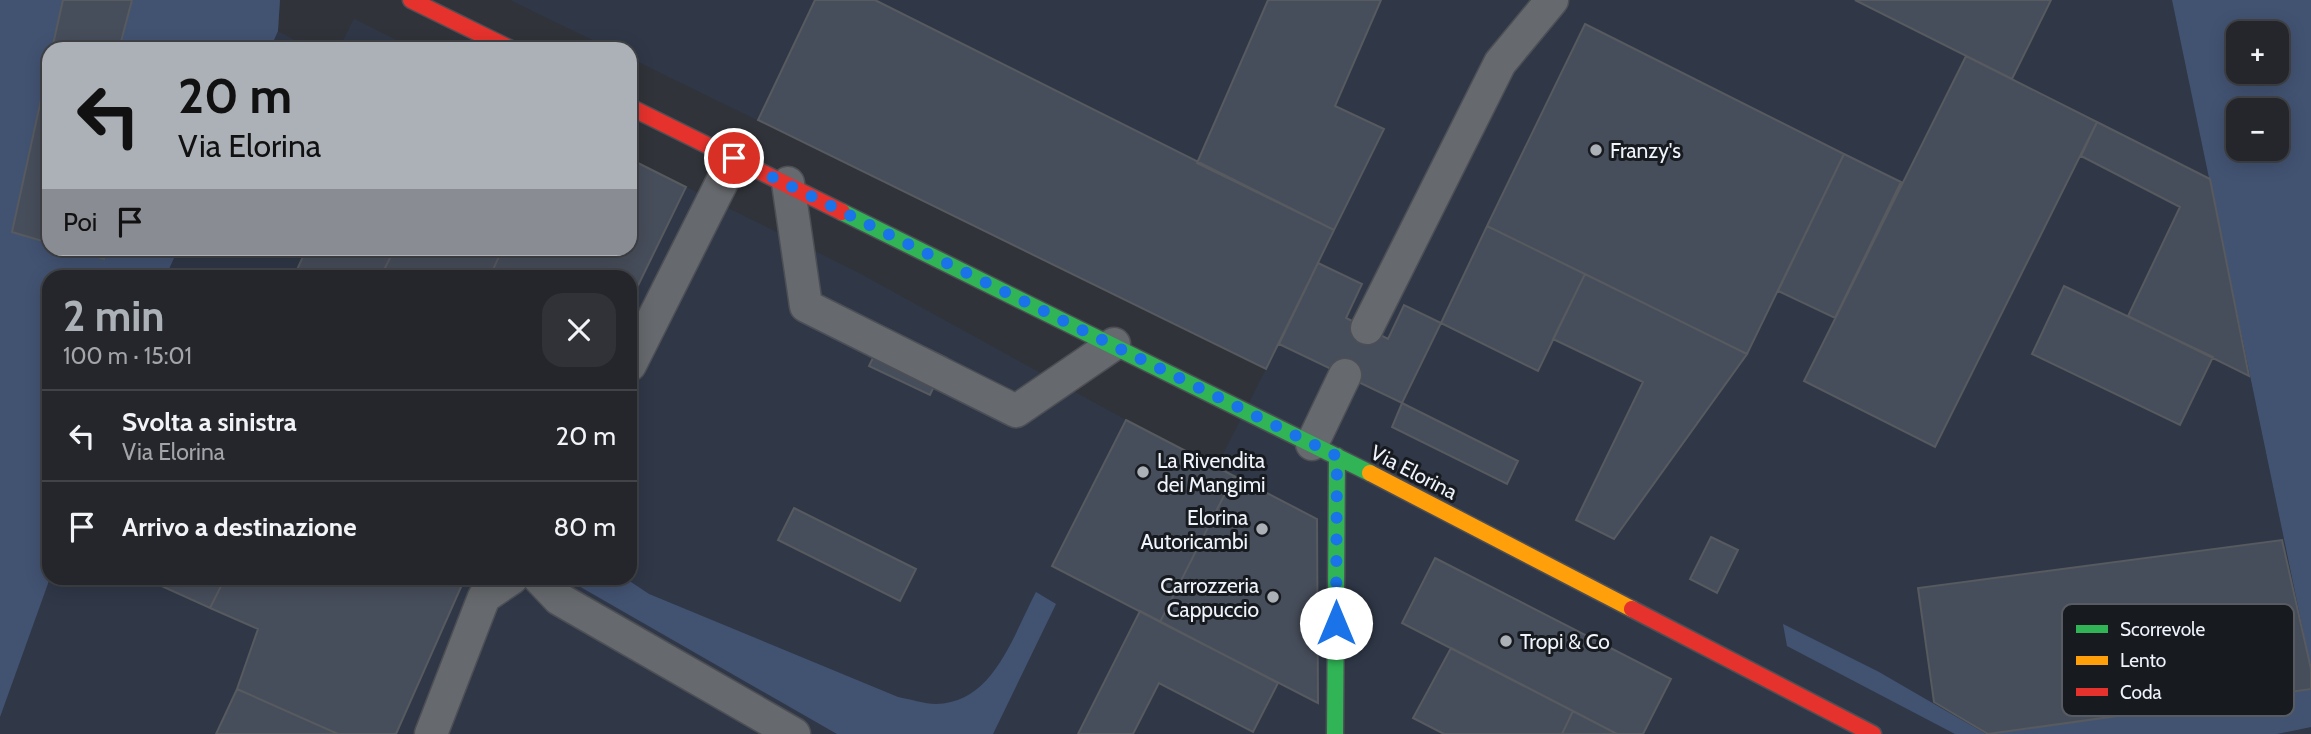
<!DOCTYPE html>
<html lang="it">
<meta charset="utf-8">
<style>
body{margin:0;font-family:Cabin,sans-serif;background:#303237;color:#f1f3f6;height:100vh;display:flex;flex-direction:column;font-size:26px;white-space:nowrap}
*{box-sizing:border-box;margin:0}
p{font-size:23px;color:#a3a5a9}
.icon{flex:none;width:38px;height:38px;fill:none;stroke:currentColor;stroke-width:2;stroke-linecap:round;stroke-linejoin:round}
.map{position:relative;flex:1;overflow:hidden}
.sheet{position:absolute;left:42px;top:270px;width:595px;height:315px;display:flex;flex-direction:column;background:#24262b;border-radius:21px;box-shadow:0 4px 18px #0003,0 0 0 2px #414347}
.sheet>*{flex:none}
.guide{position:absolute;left:42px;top:42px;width:595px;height:214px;border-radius:21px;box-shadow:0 4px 18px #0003,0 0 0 2px #414347;background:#acb0b7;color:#111;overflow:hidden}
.tools{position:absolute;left:2226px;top:21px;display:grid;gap:14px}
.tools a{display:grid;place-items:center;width:63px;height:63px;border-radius:14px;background:#24262b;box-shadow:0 4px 18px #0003,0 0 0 2px #414347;font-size:35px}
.pin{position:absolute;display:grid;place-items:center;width:60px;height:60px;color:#fff;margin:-30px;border:4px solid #fff;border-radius:50%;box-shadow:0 2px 7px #0007}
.me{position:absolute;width:77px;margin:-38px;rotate:0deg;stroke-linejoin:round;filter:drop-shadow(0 0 5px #0008)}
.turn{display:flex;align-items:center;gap:24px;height:147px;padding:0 21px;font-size:32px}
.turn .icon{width:91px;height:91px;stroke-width:2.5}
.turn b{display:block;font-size:49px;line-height:60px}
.then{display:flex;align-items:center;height:66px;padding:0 21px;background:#0003;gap:14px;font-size:26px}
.round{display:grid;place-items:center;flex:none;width:74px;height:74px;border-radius:21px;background:#303237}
.head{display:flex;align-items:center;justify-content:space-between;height:119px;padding:0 21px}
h1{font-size:42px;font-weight:800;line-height:52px;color:#acb0b7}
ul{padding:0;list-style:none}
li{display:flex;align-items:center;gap:21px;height:91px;padding:0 21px;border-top:2px solid #414347}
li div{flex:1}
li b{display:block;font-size:26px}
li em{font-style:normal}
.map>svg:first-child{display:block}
.built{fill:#303848;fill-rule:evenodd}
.green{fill:#425372;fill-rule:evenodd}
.building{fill:#474e5b;stroke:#575a5f;stroke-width:2}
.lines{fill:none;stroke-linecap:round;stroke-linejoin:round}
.lane-casing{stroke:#4d4f55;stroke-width:35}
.fast-casing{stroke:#4d4f55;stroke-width:19}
.slow-casing{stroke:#4d4f55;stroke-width:19}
.jam-casing{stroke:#4d4f55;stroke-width:19}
.lane{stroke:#66696d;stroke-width:32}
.fast{stroke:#30b455;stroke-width:16}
.slow{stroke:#ff9f0a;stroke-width:16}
.jam{stroke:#e5322d;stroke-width:16}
.route{stroke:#1a73e8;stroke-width:12;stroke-dasharray:0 21.6}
.poi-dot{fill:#acb0b7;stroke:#171a1f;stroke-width:2.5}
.labels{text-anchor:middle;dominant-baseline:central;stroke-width:6;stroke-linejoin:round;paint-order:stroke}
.poi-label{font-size:21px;fill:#eff3fb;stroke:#171a1f;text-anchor:start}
.street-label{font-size:21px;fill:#eff3fb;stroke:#171a1f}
.key{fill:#171a1f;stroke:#585b61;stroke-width:2}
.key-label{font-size:19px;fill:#eff3fb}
</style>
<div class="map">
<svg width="2311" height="734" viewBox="0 0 2311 734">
<rect width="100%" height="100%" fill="#303339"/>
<path class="built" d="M0,0H280L278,31L311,49H49V248H630V159L859,273L1126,420L1217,466L1266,369L630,58V49H611L510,0H2172L2311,669V734H0ZM49,276H630V578H49Z
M354,19L414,49H329L343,41Z"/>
<path class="green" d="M0,0H280L278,31L270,49H49V248L178,249L166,276H49L50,578L0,717Z
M2172,0H2311V669ZM2238,33H2277V72H2238ZM2238,110H2277V149H2238Z
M574,578H625L649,594L898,697C910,699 924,704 936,704C994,703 1013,635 1036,592L1056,604L993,734H837L577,585Z
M1783,624L1879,672L1986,734H1955L1787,646Z
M2311,689V727L2277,734H1988Z"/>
<path class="building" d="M63,0H132L119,49H52Z
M815,0H875L1334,230L1266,369L758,120Z
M1268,0H1381L1335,106L1384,129L1334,230L1197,163Z
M1855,0H2051L2012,79Z
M1585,24L1844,154L1747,354L1487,226Z
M1966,56L2097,122L1935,447L1804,381Z
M49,63V243L12,232Z
M2097,122L2210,179L2249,376L2128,316L2180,207L2081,156Z
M1844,154L1901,182L1835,318L1778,291Z
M630,159L686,187L630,302V276H490L503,248H630Z
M1487,226L1585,274L1538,371L1441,323Z
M68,248H108L104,259Z
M307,248H395L381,276H294Z
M395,248H503L490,276H381Z
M1318,263L1362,284L1346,318L1367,328L1388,339L1404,305L1441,323L1402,403L1279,344Z
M1585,274L1747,354L1614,539L1576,520L1643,382L1553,339Z
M2064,286L2213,357L2180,425L2032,354Z
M887,329L947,358L930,395L869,366Z
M1402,403L1518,461L1507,484L1392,427Z
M1126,420L1234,476L1160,622L1052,566Z
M1234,476L1317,519L1318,703L1160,622Z
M794,508L916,569L900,601L778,540Z
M1711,537L1738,550L1717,593L1690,579Z
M2282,540L2311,669V689L1988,734L1934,702L1918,588Z
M1435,558L1671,679L1643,734H1617L1402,623Z
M144,578H225L210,608Z
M225,578H465L396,734H338L237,689L258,629L210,608Z
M1140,611L1278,683L1253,732L1159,683L1133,734H1078Z
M1451,648L1573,711L1562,734H1444L1413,718Z
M237,689L338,734H216Z
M1573,711L1617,734H1562Z"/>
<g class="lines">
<g class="lane-casing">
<path id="lane" d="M788,183L806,306L1016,411L1114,344
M1367,328L1500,63L1552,0
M630,365L734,158
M1312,444L1345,375
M539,578L559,599L794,734
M431,734L484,597L512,578"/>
</g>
<g class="fast-casing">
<path id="fast" d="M842,212L1370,473
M1335,734L1337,456"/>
</g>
<g class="slow-casing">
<path id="slow" d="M1370,473L1632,609"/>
</g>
<g class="jam-casing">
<path id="jam" d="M411,0L511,49
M630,107L842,212
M1632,609L1873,734"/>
</g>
<use href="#lane" class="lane"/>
<use href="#fast" class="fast"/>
<use href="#slow" class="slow"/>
<use href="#jam" class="jam"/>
</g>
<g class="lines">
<path class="route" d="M734,158L1337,456L1336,623"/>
</g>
<g class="poi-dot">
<circle cx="1596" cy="150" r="7"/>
<circle cx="1143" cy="472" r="7"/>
<circle cx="1262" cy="529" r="7"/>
<circle cx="1273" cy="597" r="7"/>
<circle cx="1506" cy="641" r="7"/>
</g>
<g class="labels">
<g class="poi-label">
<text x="1610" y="150">Franzy's</text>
<text x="1157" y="460">La Rivendita<tspan x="1157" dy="24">dei Mangimi</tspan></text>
<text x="1248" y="517" text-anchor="end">Elorina<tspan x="1248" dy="24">Autoricambi</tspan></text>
<text x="1259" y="585" text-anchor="end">Carrozzeria<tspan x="1259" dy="24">Cappuccio</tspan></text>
<text x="1520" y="641">Tropi &amp; Co</text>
</g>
<g class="street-label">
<text transform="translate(1414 472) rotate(27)">Via Elorina</text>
</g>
</g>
<rect x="2062" y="604" width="232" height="112" rx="10" class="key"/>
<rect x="2076" y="625" width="32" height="8" fill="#30b455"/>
<rect x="2076" y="656" width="32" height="9" fill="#ff9f0a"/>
<rect x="2076" y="688" width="32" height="8" fill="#e5322d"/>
<g class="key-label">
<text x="2120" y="636">Scorrevole</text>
<text x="2120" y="667">Lento</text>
<text x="2120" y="699">Coda</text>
</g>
</svg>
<div class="tools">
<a>+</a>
<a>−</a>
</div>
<div class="pin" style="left:734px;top:158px;background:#d93025"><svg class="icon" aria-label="arrive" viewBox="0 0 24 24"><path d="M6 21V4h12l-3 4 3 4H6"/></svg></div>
<svg class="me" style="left:1336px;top:623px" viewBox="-20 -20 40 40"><circle r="19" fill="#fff"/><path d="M0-13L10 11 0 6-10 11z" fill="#1a73e8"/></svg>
<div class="guide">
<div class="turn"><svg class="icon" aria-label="left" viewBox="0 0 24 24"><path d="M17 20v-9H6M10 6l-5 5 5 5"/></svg><div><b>20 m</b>Via Elorina</div></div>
<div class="then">Poi<svg class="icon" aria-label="arrive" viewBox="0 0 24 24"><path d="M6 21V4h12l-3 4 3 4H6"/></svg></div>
</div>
<section class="sheet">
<div class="head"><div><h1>2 min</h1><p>100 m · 15:01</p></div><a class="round"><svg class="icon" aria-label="close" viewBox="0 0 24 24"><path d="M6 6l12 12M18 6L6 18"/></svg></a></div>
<ul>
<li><svg class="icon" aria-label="left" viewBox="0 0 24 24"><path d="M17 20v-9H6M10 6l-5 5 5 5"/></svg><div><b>Svolta a sinistra</b><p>Via Elorina</p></div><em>20 m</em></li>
<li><svg class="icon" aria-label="arrive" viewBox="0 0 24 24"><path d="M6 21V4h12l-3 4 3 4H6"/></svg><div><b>Arrivo a destinazione</b></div><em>80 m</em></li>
</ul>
</section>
</div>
